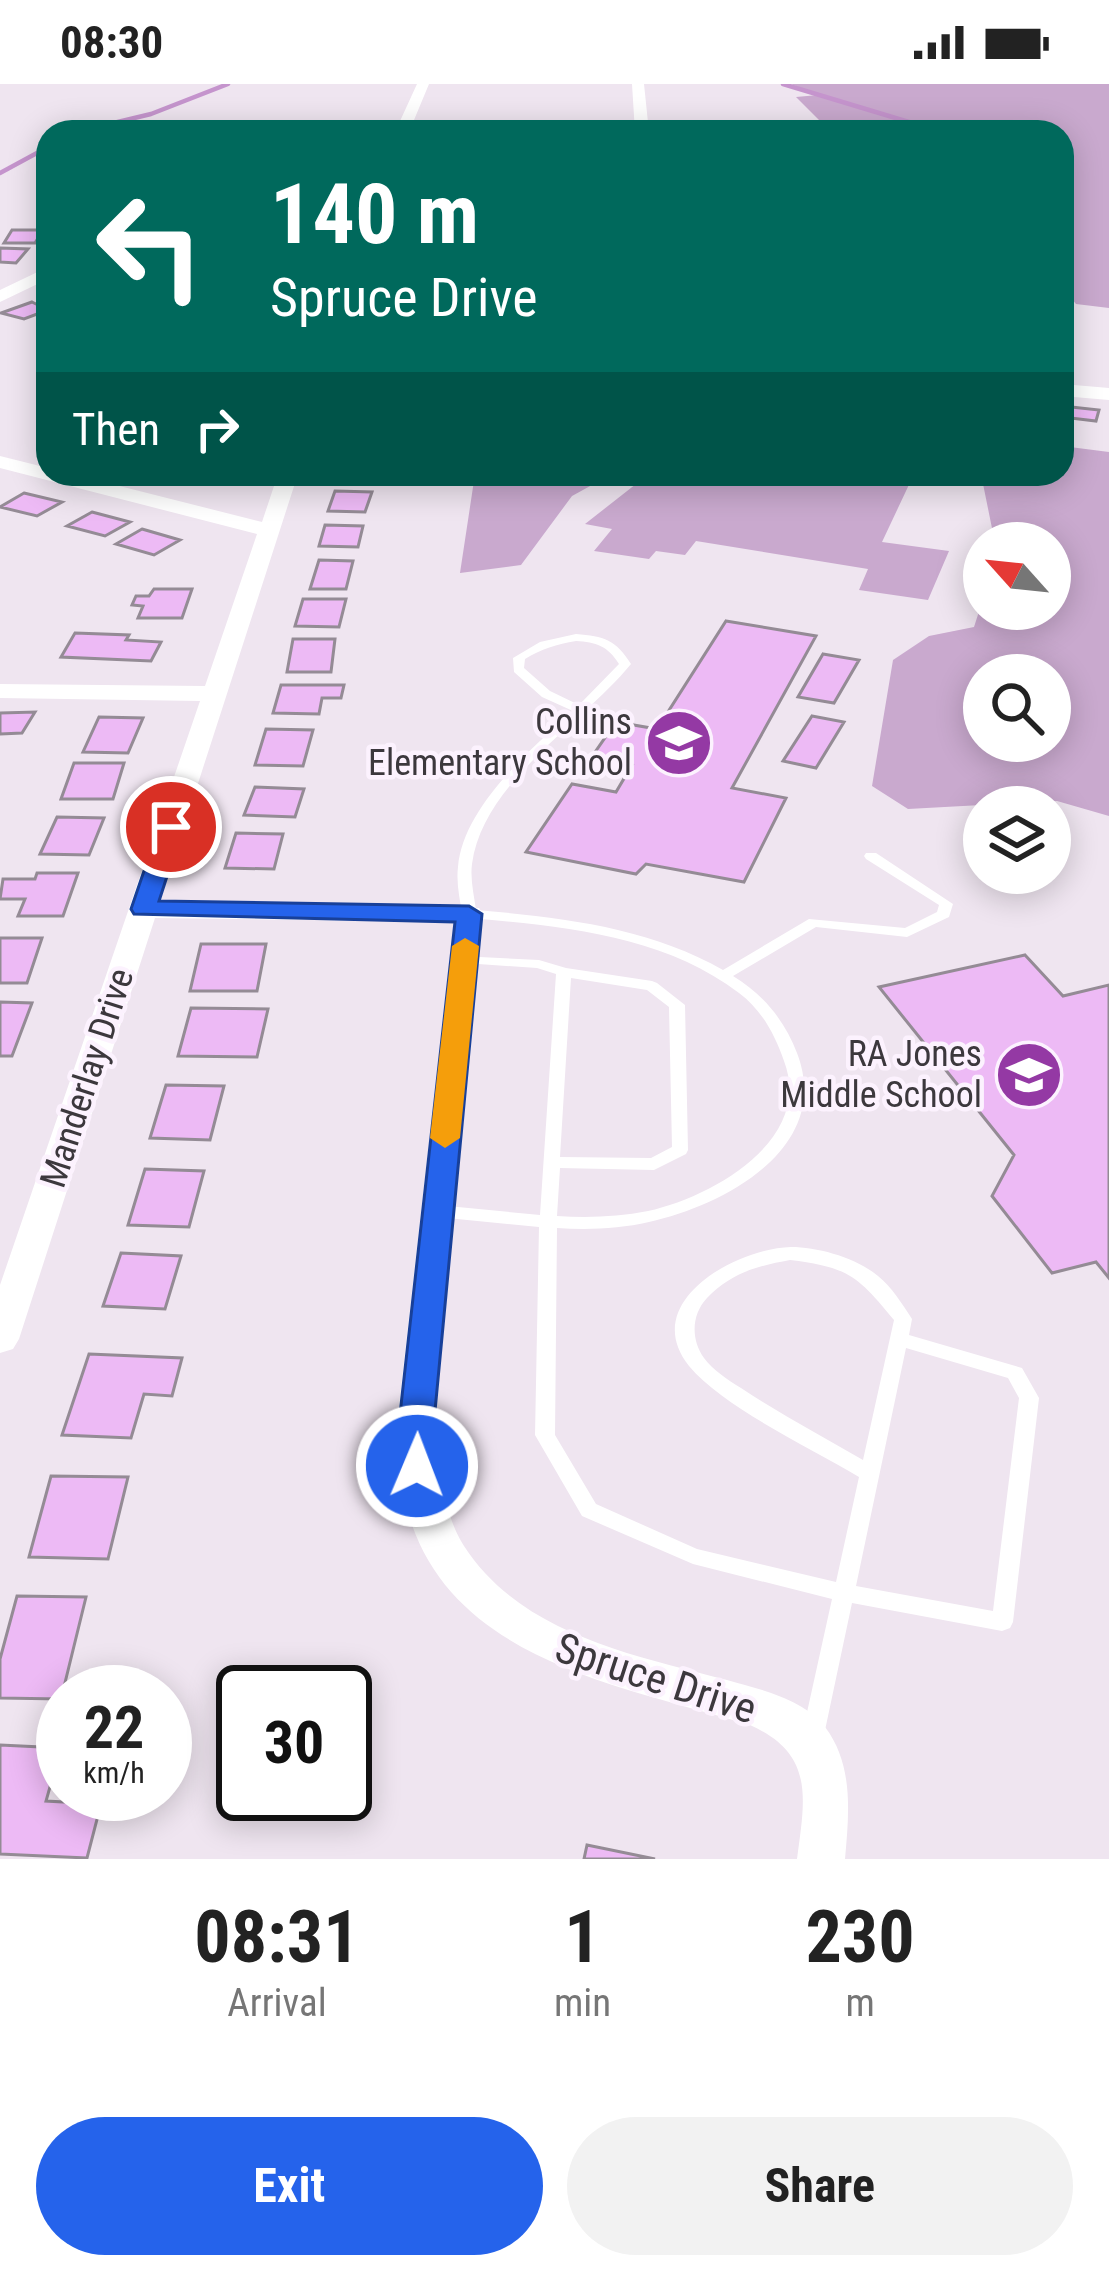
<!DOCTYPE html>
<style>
body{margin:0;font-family:"Roboto Condensed",sans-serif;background:#f2f2f2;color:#222;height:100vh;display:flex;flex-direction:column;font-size:45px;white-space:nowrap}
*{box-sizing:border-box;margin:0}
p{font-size:39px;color:#767676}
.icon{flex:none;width:66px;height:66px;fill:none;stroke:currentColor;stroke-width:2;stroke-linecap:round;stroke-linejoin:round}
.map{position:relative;height:1775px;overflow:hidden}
.panel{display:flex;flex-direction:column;background:#fff;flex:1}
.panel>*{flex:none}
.guide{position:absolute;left:36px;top:36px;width:1038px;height:366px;border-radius:36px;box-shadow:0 6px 30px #0003;background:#00695c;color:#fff;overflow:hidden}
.needle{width:78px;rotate:297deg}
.controls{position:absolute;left:963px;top:438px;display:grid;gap:24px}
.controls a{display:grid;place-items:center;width:108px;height:108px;border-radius:50%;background:#fff;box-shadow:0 6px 30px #0003;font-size:60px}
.speed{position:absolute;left:36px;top:1581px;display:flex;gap:24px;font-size:60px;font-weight:700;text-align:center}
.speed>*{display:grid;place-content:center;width:156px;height:156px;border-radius:50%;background:#fff;box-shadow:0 6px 30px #0003;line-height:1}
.speed small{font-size:30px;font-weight:400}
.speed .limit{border:6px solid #111;border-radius:18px;background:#fff;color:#111}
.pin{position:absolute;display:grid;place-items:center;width:102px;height:102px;color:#fff;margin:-51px;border:6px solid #fff;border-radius:50%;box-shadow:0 3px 12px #0007}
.me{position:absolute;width:132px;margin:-66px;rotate:1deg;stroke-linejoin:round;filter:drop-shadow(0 0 9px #0008)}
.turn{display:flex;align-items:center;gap:42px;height:252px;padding:0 36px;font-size:54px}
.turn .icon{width:156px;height:156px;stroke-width:2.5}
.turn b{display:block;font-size:84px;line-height:102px}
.then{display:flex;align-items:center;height:114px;padding:0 36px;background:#0003;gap:24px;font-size:45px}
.eta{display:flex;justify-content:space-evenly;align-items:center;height:204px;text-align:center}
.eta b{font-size:72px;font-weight:700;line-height:84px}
.button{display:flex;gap:24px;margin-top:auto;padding:24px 36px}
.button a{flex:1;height:138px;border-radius:72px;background:#2563eb;color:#fff;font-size:48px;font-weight:700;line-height:138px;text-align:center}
.button a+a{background:#f2f2f2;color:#222}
.status{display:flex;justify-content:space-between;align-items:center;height:84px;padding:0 60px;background:#fff;direction:ltr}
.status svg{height:33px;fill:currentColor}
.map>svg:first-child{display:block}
.green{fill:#c9a9ce;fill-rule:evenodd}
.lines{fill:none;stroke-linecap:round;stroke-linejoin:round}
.stream{stroke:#c594cd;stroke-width:4.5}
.building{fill:#edbaf5;stroke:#948b95;stroke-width:3}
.lane{fill:#fff;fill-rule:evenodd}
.street{fill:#fff;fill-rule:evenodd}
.route{fill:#2563eb;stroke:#184099;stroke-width:3}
.slow{fill:#f59e0b}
.labels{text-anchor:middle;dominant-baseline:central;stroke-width:9;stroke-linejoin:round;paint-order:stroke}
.poi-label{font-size:36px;fill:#3c383d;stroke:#fcf2fe;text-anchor:end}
.street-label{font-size:36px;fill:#3c383d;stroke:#fcf2fe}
.near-street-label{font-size:42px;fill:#3c383d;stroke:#fcf2fe}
</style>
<div class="status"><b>08:30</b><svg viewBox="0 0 49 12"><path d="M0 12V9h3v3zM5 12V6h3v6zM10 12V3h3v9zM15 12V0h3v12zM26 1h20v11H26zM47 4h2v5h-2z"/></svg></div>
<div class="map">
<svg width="1109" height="1775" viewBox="0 0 1109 1775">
<rect width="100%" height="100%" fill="#efe5f0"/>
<path class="green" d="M791,0H1109V224L1076,220L1062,203V48H831L796,13L818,11Z
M1062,362L1109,368V732L1057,717L908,725L872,702L893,576L929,552L974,543L984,512V525H1050V459H995L981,390H1062ZM1050,591V657H984V591Z
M475,390H612L572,412L521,481L460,489Z
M665,390H914L882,458L949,467L928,516L859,506L868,485L696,457L685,471L656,467L649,475L594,467L612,445L585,440L636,400Z"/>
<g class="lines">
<path class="stream" d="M783,0L942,48
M76,48L151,30L228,0
M0,89L48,63"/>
</g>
<path class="building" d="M12,146H43L35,159H4Z
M0,164L28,165L16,179L0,178Z
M32,218L48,226L24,235L1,229Z
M1062,322L1099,326L1096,337L1062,333Z
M338,390H379L377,398H335Z
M335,407L372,408L365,428L328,427Z
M24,409L62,418L37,432L0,423Z
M92,428L130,438L105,452L67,442Z
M325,441L363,442L358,463L319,462Z
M142,445L180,456L154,471L116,460Z
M319,476L353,477L346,505H310Z
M154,505H192L182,534H138L143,522L132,521L136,512H149Z
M303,515H346L339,543L295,542Z
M726,537L816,552L732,704L786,714L744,798L646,780L636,790L526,768L572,700L616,708L632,681L591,674L616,638L657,645Z
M75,549L129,551L126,556L161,558L151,577L61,573Z
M293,555H335L331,588H287Z
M823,570L859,576L834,619L798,613Z
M281,601H344L341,614H322L319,630L273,629Z
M35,628L22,649L0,650V629Z
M812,632L844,638L816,684L783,677Z
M99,633L143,634L128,669L83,668Z
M266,645L313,646L303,682L255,681Z
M74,679H124L113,715H61Z
M255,703L304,705L295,733L244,731Z
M57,733L104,734L89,771L40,770Z
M236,749L283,750L274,785L225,784Z
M37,789H78L63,832H18L25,815H0L3,795H35Z
M0,854H42L27,899H0Z
M201,860H266L257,907H190Z
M1025,871L1063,912L1109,901V1194L1096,1178L1052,1189L992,1112L1014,1071L879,903Z
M0,918L32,919L12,972H0Z
M191,924L268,925L257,973L178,972Z
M166,1001L224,1002L210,1056L150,1054Z
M145,1085L204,1087L189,1143L128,1141Z
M121,1169L181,1172L165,1225L103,1222Z
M89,1270L182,1274L172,1312L144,1310L131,1354L62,1351Z
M51,1392L128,1393L108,1475L29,1473Z
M17,1512L86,1513L61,1615L0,1614V1575Z
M0,1661L61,1664L46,1717L101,1720L87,1774L0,1770Z
M587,1761L655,1775H584Z"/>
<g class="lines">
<path class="lane" d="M576,550C604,552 616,556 631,580C582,640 483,698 472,780C470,795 474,811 476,826C559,833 649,843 723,886L809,835L905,844L937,828L939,821L866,775L864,772L866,769H876L953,820L949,833L907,853L816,843L733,892C763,910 785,937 797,969C833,1063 726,1121 649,1138C619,1145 587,1146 557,1144L555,1351L596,1420L697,1465L836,1498L859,1393C811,1364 724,1324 689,1282C638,1218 737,1164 791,1163C818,1163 857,1174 878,1192C891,1202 903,1221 912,1235L909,1251L1022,1284L1039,1314L1013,1538L1010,1544L1002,1547L852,1519L824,1651L821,1658L813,1661L805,1658L802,1651L832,1515L693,1480L582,1432L535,1351L539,1143L437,1133L431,1131L428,1127L431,1123L437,1121L540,1131L556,890L537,884L464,879L457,875L459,872L539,876L566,884L652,897L657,899L685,921L688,1066L686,1070L654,1086L560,1084L557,1132C587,1134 618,1133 648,1127C712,1113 814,1056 784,977C775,951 762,926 739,909C663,851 561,842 469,834L462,830C460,815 456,799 458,783C463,723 531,665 573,627L542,613L514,588L513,574L540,558ZM576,557C596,558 608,562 619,580L579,621L550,607L524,584L525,575C541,565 557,560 576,557ZM571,894L647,906L669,923L672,1063L651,1074L560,1073ZM790,1176C848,1183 858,1192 894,1236L863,1376C822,1352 780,1330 741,1304C728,1296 713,1286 704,1274C691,1256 691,1231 707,1214C731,1189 757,1182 790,1176ZM906,1264L1008,1294L1019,1314L993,1527L856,1502Z"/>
<path class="street" d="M417,0H429L409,48H395Z
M632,0H644L649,48H635Z
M48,183V195L0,218V206Z
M1062,300L1109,304V316L1062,312Z
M0,372L48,384V390H72L262,438L278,390H298L160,817L479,824L483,830L434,1348C440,1386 443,1429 464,1462C521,1550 633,1571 727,1596C759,1605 804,1615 825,1643C854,1681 849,1730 845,1775H797C805,1714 815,1670 750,1641C617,1600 438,1575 404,1412C399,1391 398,1369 396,1348L454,838L155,834L19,1255L13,1265L0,1269V1201L200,617L0,614V600L205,602L257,450L0,384Z"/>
</g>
<path class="route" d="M171,735L183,743L159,817L469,822L482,830L433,1348L435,1382L429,1391H404L398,1348L455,838L134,830L131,825L159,743Z"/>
<path class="slow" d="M465,854L479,862L460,1054L445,1064L430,1054L452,862Z"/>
<defs>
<g id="school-disc" transform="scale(3.45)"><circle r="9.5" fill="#9439a4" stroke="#fcf2fe"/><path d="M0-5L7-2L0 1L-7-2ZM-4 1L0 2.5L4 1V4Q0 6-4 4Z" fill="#fff"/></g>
</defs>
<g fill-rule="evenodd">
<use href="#school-disc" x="679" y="659"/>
<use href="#school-disc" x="1029" y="991"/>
</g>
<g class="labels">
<g class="poi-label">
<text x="632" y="638">Collins<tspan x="632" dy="41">Elementary School</tspan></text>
<text x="982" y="970">RA Jones<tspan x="982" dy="41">Middle School</tspan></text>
</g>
<g class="street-label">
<text transform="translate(87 994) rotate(-72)">Manderlay Drive</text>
</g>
<g class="near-street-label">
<text transform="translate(656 1594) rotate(18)">Spruce Drive</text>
</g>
</g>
</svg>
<div class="controls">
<a><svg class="needle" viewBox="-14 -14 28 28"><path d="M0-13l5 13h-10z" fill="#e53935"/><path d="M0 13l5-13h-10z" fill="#767676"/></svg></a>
<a><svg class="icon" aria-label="search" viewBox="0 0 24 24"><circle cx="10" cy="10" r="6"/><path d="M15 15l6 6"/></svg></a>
<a><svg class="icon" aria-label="layers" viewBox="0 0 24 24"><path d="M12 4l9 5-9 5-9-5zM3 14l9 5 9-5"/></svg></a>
</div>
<div class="speed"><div>22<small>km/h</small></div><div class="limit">30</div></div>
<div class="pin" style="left:171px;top:743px;background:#d93025"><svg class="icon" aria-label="arrive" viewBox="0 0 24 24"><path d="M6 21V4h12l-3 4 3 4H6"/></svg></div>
<svg class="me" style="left:417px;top:1382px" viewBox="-20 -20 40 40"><circle r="17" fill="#2563eb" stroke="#fff" stroke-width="3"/><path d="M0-11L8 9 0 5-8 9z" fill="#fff"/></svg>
<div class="guide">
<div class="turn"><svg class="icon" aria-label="left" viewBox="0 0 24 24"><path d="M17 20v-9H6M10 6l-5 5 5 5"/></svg><div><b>140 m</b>Spruce Drive</div></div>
<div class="then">Then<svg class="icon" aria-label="right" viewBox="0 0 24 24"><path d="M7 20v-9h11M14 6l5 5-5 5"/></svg></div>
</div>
</div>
<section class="panel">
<div class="eta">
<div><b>08:31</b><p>Arrival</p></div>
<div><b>1</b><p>min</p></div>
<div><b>230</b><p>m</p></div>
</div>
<div class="button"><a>Exit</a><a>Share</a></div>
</section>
